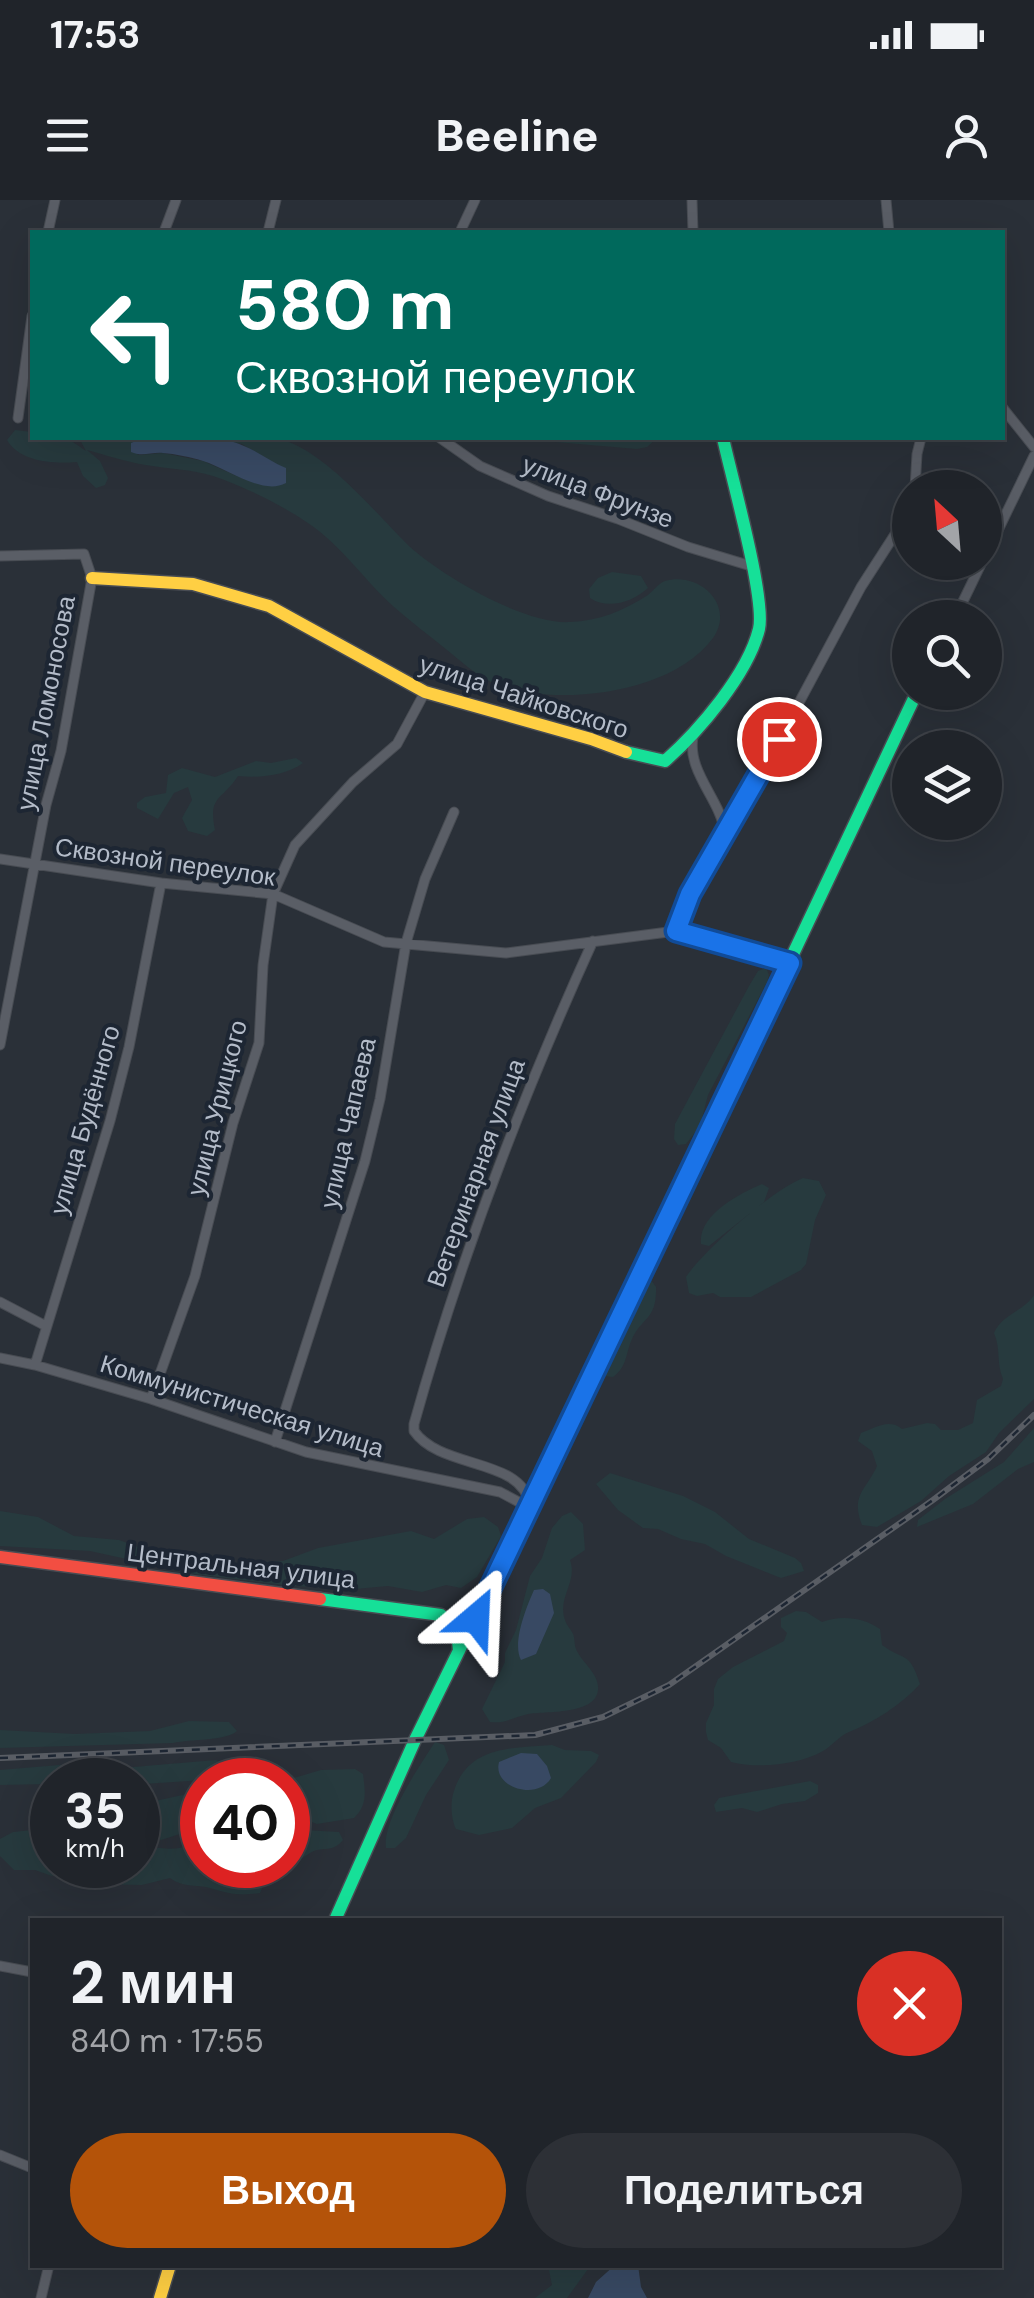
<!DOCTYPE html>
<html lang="ru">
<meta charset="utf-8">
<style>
body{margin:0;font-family:"DM Sans",sans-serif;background:#2d3036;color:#f1f3f6;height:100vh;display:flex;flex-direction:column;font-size:38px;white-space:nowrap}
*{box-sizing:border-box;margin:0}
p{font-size:32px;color:#a2a4a8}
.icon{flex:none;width:55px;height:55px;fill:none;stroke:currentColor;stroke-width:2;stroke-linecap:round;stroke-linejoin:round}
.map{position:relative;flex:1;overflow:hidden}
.panel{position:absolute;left:30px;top:1718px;width:972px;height:350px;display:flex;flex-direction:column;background:#20242a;border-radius:0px;box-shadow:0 10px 40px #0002,0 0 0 2px #3d4147}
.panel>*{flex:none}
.top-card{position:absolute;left:30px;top:30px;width:975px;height:210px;border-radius:0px;box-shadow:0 10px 40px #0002,0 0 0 2px #3d4147;background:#00695c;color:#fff;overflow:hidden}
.needle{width:65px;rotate:334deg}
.controls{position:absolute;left:892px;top:270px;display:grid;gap:20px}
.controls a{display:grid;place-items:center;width:110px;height:110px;border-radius:50%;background:#20242a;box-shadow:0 10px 40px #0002,0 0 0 2px #3d4147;font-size:50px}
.speed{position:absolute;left:30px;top:1558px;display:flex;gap:20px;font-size:50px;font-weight:700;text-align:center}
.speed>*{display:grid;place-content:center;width:130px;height:130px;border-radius:50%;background:#20242a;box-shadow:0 10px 40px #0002,0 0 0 2px #3d4147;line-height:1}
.speed small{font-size:25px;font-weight:400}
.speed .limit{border:15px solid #d22;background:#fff;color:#111}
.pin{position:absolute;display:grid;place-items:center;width:85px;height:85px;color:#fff;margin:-42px;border:5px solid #fff;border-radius:50%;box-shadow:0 2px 10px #0007}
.me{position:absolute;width:110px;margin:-55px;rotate:26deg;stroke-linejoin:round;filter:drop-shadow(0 0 8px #0008)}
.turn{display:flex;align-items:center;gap:35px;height:210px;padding:0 40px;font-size:45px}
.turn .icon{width:130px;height:130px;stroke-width:2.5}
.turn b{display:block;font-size:70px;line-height:85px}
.round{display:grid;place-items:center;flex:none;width:105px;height:105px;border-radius:52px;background:#2d3036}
.headline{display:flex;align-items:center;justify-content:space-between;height:170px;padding:0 40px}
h1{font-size:60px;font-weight:800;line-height:75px}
.cta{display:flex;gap:20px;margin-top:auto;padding:20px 40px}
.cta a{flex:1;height:115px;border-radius:60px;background:#b45309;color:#fff;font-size:40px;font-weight:800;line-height:115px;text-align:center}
.cta a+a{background:#2d3036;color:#f1f3f6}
.status{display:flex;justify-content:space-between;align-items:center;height:70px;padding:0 50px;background:#20242a;direction:ltr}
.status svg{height:28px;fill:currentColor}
header{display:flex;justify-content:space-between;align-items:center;height:130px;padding:0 40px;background:#20242a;font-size:45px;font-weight:800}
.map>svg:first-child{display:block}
.green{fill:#273a3e}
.water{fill:#384963}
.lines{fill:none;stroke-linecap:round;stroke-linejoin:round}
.street-casing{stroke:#484c53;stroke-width:11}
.fast-casing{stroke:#484c53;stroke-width:15}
.slow-casing{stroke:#484c53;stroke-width:15}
.jam-casing{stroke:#484c53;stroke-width:15}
.street{stroke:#5a5e66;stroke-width:9}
.fast{stroke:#16e098;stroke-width:12}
.slow{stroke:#ffcf43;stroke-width:12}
.jam{stroke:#f24e42;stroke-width:12}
.rail-casing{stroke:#595d64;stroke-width:6}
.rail{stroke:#1d2633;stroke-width:2.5;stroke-dasharray:8;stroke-linecap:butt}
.route-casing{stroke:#114b97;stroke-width:25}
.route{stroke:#1a73e8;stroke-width:18}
.labels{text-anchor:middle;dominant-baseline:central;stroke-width:8;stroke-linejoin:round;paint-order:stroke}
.street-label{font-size:25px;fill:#b4bcc9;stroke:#1d2633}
</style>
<div class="status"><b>17:53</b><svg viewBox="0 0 49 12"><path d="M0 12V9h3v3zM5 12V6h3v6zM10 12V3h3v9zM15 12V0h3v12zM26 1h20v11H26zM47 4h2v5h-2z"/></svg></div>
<header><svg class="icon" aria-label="menu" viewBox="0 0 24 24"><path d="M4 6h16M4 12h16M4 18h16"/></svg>Beeline<svg class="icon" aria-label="person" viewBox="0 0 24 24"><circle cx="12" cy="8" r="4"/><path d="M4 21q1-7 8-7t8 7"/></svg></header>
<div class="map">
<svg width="1034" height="2098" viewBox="0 0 1034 2098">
<rect width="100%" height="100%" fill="#2a3038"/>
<path class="green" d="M15,230L32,232V238H67L86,251L79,238H143L132,243L138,255L163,253L203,261L246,280L285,268L262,258L242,244L207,238C229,238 254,234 275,238C322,246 376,314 409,346C442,376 525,425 570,422C599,421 623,411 648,395C653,391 659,383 665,381C699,371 736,405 713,438C677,487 588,501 532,493C489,487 479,476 447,450C430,436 411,422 394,407C364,380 342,346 308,323C280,304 245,287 213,276C191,269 168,269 146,265C126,262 106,255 87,250L100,261L108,278L105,285L96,288L83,276L77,262C53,264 20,262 7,240Z
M484,238H657L647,247L637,249L520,239L494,241Z
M612,372L641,376L648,388C633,402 608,410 590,398L589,389L598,378Z
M296,558L303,563C285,576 260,578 238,576C221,602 208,595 215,630L207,636L188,631L182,618L192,600L188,587L174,593L158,619L137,608V603L145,597L166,593L168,575L182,568L215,577L256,561L271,563Z
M766,768L769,775L767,782L708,895L700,926L686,944L678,945L674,939L675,924L749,786L758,771Z
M803,978L819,981L826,995L815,1020L806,1064L801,1070L751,1097H720L713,1093L697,1096L689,1093L686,1077C705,1049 771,991 803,978Z
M762,984L769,988L764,1002L709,1046L701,1044C698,1015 739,994 762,984Z
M643,1079L651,1080L656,1087C657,1120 642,1117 632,1139C625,1154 628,1166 613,1177L605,1176L606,1160L631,1118Z
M1034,1095V1199L999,1233L986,1252L949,1276L921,1301L877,1327L862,1325C850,1295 867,1289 877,1266L872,1251L858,1241L861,1233C875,1228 889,1218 902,1229L927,1223L935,1224L941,1230H958L973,1223L977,1200L1001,1186L1003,1179C996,1163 1001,1149 994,1133C1002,1114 1023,1112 1034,1095Z
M1034,1228V1262L1018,1269L973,1304L917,1327L918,1320L945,1299L1004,1262Z
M610,1273L683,1296L715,1312L749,1339L795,1358L801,1363L804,1371L781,1378L726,1356L705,1344L681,1339L658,1329L643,1328L618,1310L596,1284Z
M0,1311L38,1317L74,1336L119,1340L152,1352L179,1351L205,1360L232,1363L283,1361L318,1348L411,1331L434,1339L467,1319L484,1317L498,1327L501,1336L477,1377L461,1388L446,1385L422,1392L388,1386L355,1389L294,1386L195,1374L90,1351L0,1346Z
M571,1312L583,1324L585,1350L570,1360C578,1382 557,1397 565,1420C566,1425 571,1429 573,1434C575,1438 574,1444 576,1449C581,1462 600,1474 598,1490C596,1515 545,1511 528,1514C514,1517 505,1524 490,1522L482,1509L505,1462V1453L516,1430L530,1376L542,1358L552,1328L562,1316Z
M796,1411L806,1412L822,1422C841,1415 863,1417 880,1429L882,1445C905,1462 909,1450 920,1484C901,1505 874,1522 849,1532C839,1536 832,1546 823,1551C799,1565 757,1569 731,1562L721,1548L708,1540L706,1532V1523L714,1505V1489L718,1479L733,1467L784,1441L787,1433L781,1427V1418Z
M189,1521L229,1522L237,1531C226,1541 191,1539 173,1543L0,1548V1530L75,1534L150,1531Z
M435,1542L444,1545L449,1560L426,1595L406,1638L395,1648H386C382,1621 420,1565 435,1542Z
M552,1545L565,1550L591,1551L599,1555L596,1562L561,1598L535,1608L512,1628L479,1635L456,1629C451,1619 450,1602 454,1591C468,1546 512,1548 552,1545Z
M216,1560L227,1565L235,1578L143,1584H138V1580H52V1584L0,1585V1570L72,1564L133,1567Z
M355,1569L363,1574C365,1591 368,1605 354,1618L317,1624L288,1613L287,1580L321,1570Z
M810,1581L818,1585V1593L805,1601L782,1604L757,1612L742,1608L716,1612L714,1605L719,1598Z
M187,1594L202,1601V1627L161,1640L138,1633V1596L148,1597L155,1601Z
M52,1628V1665H138V1639L145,1647C173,1648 184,1655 202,1631V1665H288V1637L304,1630L339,1632L343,1640C333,1652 326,1647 314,1651C296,1659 290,1677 267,1677L260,1693C240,1696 229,1694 210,1688C195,1684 184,1688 170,1678L142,1685L94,1684L79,1682L67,1675L52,1676L35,1670H14L0,1656V1639L13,1632Z
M548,2065H591L567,2098H535L552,2085Z"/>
<path class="water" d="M143,238C175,238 215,232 244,246C259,252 271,262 286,268V283C262,296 227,268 203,261C191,257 175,254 163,253C151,252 142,257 131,252V243Z
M534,1390L543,1389L550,1394L554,1413L536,1454L521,1460C512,1443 526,1408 534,1390Z
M521,1553L537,1554L547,1566L551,1578C538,1601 492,1588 499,1562Z
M615,2065H638L641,2087L647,2098H588L596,2082Z"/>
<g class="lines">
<g class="street-casing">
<path id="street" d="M692,0L693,32
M886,0L889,32
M48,32L55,0
M164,32L176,0
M268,32L276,0
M460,32L475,0
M1002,207L1034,247
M18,218L32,116
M440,238L480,266L548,296L618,319L688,347L751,366
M915,288L917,254L921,238
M0,356L84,354L92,378L61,551L46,605L0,845
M985,357L1034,256
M955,418L982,362
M693,537C687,572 720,599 725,632
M0,659L161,683L273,694L384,742L506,753L676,731L790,763
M676,731L690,694L757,581L861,387L910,311
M0,1102L44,1125
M0,1158L35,1165L151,1199L306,1252L500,1292L530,1308
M35,1165L110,921L129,847L161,683
M151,1199L195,1076L233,923L259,843L263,765L273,694L295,645L353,582L397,544L425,492
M275,1242L365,961L380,899L406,743L425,679L454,612
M530,1305C522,1257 441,1270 414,1231V1224C460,1059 522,897 593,741
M441,1415L476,1418
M0,1766L32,1772
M0,1955L32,1968
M41,2098L49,2065"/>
</g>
<g class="fast-casing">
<path id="fast" d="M626,552L665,561C699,531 748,474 759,429C766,399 731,275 723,238
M320,1399L441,1415L457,1431L459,1451
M335,1720L415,1540L574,1217L917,492"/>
</g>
<g class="slow-casing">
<path id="slow" d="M92,378L193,384L269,406L425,492L591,539L626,552
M160,2098L170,2065"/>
</g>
<g class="jam-casing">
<path id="jam" d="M0,1357L320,1399"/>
</g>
<use href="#street" class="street"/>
<use href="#fast" class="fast"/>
<use href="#slow" class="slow"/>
<use href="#jam" class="jam"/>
<g class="rail-casing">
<path id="rail" d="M0,1558L535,1535L603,1517L669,1485L933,1300L988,1259L1034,1215"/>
</g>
<use href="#rail" class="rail"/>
</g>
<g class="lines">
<g class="route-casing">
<path id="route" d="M476,1418L790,763L676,731L690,694L779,539"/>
</g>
<use href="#route" class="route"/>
</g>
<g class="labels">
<g class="street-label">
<text transform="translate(598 292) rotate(21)">улица Фрунзе</text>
<text transform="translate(524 497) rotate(18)">улица Чайковского</text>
<text transform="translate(46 503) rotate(-79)">улица Ломоносова</text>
<text transform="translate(165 662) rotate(8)">Сквозной переулок</text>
<text transform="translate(217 908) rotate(-76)">улица Урицкого</text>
<text transform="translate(85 920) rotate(-74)">улица Будённого</text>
<text transform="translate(348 923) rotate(-77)">улица Чапаева</text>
<text transform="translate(476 973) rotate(-70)">Ветеринарная улица</text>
<text transform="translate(242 1206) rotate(17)">Коммунистическая улица</text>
<text transform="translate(241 1366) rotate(7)">Центральная улица</text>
</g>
</g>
</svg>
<div class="controls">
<a><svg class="needle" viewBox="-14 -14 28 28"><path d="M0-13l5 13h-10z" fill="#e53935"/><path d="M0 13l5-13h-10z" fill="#a2a4a8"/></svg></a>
<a><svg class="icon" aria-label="search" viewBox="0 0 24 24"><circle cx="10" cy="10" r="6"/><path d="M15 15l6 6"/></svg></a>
<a><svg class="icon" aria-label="layers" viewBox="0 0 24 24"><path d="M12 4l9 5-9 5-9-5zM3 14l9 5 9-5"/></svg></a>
</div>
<div class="speed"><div>35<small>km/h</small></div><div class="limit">40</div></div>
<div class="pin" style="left:779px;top:539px;background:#d93025"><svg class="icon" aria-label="arrive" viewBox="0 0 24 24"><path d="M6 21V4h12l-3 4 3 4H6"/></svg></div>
<svg class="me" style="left:476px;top:1418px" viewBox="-20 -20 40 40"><path d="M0-17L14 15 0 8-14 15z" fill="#1a73e8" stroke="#fff" stroke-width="4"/></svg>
<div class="top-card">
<div class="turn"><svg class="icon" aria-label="left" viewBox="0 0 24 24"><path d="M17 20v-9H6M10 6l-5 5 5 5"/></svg><div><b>580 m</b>Сквозной переулок</div></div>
</div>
<section class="panel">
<div class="headline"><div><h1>2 мин</h1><p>840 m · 17:55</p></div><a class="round" style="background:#d93025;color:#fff"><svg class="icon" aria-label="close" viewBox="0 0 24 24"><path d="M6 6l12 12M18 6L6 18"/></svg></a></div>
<div class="cta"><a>Выход</a><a>Поделиться</a></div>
</section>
</div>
